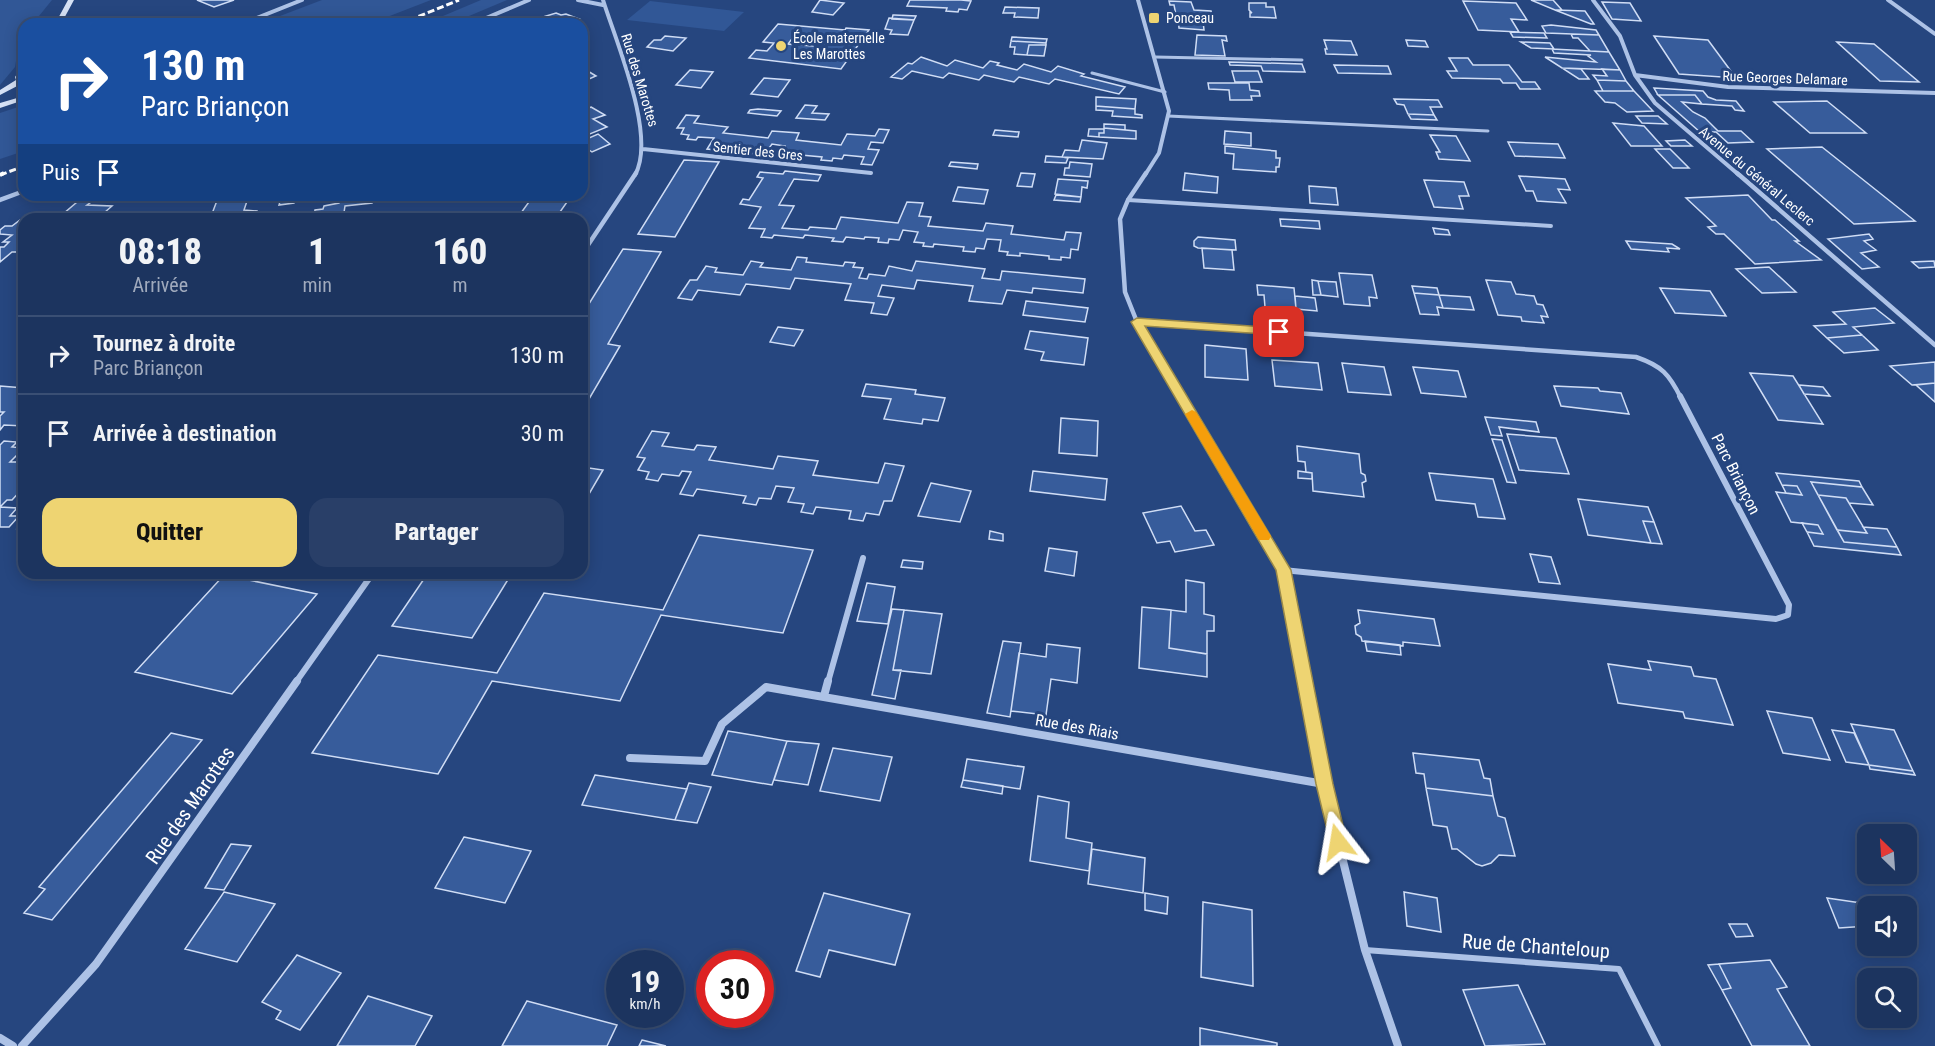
<!DOCTYPE html>
<html lang="fr">
<meta charset="utf-8">
<style>
body{margin:0;font-family:"Roboto Condensed",sans-serif;background:#293f68;color:#f1f3f6;height:100vh;display:flex;flex-direction:column;font-size:22px;white-space:nowrap}
*{box-sizing:border-box;margin:0}
p{font-size:20px;color:#a0aabd}
.icon{flex:none;width:33px;height:33px;fill:none;stroke:currentColor;stroke-width:2;stroke-linecap:round;stroke-linejoin:round}
.map{position:relative;flex:1;overflow:hidden}
.side{position:absolute;left:18px;top:213px;width:570px;height:366px;display:flex;flex-direction:column;background:#1c345f;border-radius:18px;box-shadow:0 3px 15px #0003,0 0 0 2px #3a4f74}
.side>*{flex:none}
.top-card{position:absolute;left:18px;top:18px;width:570px;height:183px;border-radius:18px;box-shadow:0 3px 15px #0003,0 0 0 2px #3a4f74;background:#1a4fa0;color:#fff;overflow:hidden}
.needle{width:39px;rotate:335deg}
.tools{position:absolute;left:1857px;top:824px;display:grid;gap:12px}
.tools a{display:grid;place-items:center;width:60px;height:60px;border-radius:12px;background:#1c345f;box-shadow:0 3px 15px #0003,0 0 0 2px #3a4f74;font-size:30px}
.speed{position:absolute;left:606px;top:950px;display:flex;gap:12px;font-size:30px;font-weight:700;text-align:center}
.speed>*{display:grid;place-content:center;width:78px;height:78px;border-radius:50%;background:#1c345f;box-shadow:0 3px 15px #0003,0 0 0 2px #3a4f74;line-height:1}
.speed small{font-size:15px;font-weight:400}
.speed .limit{border:9px solid #d22;background:#fff;color:#111}
.pin{position:absolute;display:grid;place-items:center;width:51px;height:51px;color:#fff;margin:-26px;border-radius:12px;box-shadow:0 3px 9px #0006}
.me{position:absolute;width:66px;margin:-33px;rotate:346deg;stroke-linejoin:round;filter:drop-shadow(0 0 4px #0008)}
.turn{display:flex;align-items:center;gap:21px;height:126px;padding:0 24px;font-size:27px}
.turn .icon{width:78px;height:78px;stroke-width:2.5}
.turn b{display:block;font-size:42px;line-height:51px}
.then{display:flex;align-items:center;height:57px;padding:0 24px;background:#0003;gap:12px;font-size:22px}
.eta{display:flex;justify-content:space-evenly;align-items:center;height:102px;text-align:center}
.eta b{font-size:36px;font-weight:800;line-height:42px}
.button{display:flex;gap:12px;margin-top:auto;padding:12px 24px}
.button a{flex:1;height:69px;border-radius:18px;background:#eed472;color:#111;font-size:24px;font-weight:800;line-height:69px;text-align:center}
.button a+a{background:#293f68;color:#f1f3f6}
ul{padding:0;list-style:none}
li{display:flex;align-items:center;gap:18px;height:78px;padding:0 24px;border-top:2px solid #3a4f74}
li div{flex:1}
li b{display:block;font-size:22px}
li em{font-style:normal}
.map>svg:first-child{display:block}
.green{fill:#315796}
.building{fill:#375c9b;stroke:#d0ddf5;stroke-width:1.5;fill-rule:evenodd}
.lines{fill:none;stroke-linecap:round;stroke-linejoin:round}
.lane-far2{stroke:#adc2e6;stroke-width:3}
.lane-far1{stroke:#adc2e6;stroke-width:4}
.lane{stroke:#adc2e6;stroke-width:6}
.street-far3{stroke:#adc2e6;stroke-width:4}
.street-far2{stroke:#adc2e6;stroke-width:4.5}
.street-far1{stroke:#adc2e6;stroke-width:6}
.street{stroke:#adc2e6;stroke-width:8}
.secondary{fill:#d6e1f5;fill-rule:evenodd}
.rail-far1{stroke:#fff;stroke-width:3;stroke-dasharray:7 3;stroke-linecap:butt}
.rail{stroke:#fff;stroke-width:4;stroke-dasharray:8 4;stroke-linecap:butt}
.route{fill:#eed472;stroke:#9b8a4a;stroke-width:1.5}
.slow{fill:#f59e0b}
.poi-dot{fill:#eed472;stroke:#26467f;stroke-width:2}
.labels{text-anchor:middle;dominant-baseline:central;stroke-width:6;stroke-linejoin:round;paint-order:stroke}
.far-poi-label{font-size:14px;fill:#fff;stroke:#26467f;text-anchor:start}
.far-street-label{font-size:14px;fill:#fff;stroke:#26467f}
.street-label{font-size:16px;fill:#fff;stroke:#26467f}
.near-street-label{font-size:20px;fill:#fff;stroke:#26467f}
</style>
<div class="map">
<svg width="1935" height="1046" viewBox="0 0 1935 1046">
<rect width="100%" height="100%" fill="#26467f"/>
<path class="green" d="M0,0H52L39,16L37,24H24V57L16,61L15,67L0,85Z
M322,0H431L369,24H259Z
M481,0H507L450,24H424Z
M650,1L744,12L724,31L627,20Z
M24,105V151L0,159V113Z"/>
<path class="building" d="M197,0H234L214,7Z
M820,0L844,3L833,15L812,12Z
M910,0H961L971,1L967,10L959,9L958,12L946,11L947,8L907,6Z
M1531,0H1553L1562,10H1555Z
M1169,1L1191,2L1194,10L1211,11L1212,16L1176,15L1174,5H1170Z
M1463,1L1516,3L1527,20L1511,19L1519,32L1478,30Z
M1602,2L1630,3L1641,21L1612,19Z
M1249,3H1266V7H1274L1276,18L1250,17V12L1252,13L1249,10Z
M1005,7L1039,8L1038,18L1014,17L1015,13H1003Z
M1555,10L1585,11L1594,24H1591Z
M556,13L561,15L566,14L579,19L567,23L569,24H551L554,23L543,17Z
M893,15H894L916,16L914,20L892,19Z
M1178,17L1203,21L1204,30L1179,28Z
M889,18L914,20L908,35L890,34L892,30L885,29Z
M778,24L845,30L846,28L869,30L841,69L749,58L756,50L767,51L774,43L763,42ZM794,36L819,38L813,46L788,44Z
M1551,25L1596,30L1599,35L1546,33L1542,26Z
M1510,32L1544,33L1547,38L1513,37Z
M1571,34L1599,35L1609,52L1590,51L1578,38H1573Z
M1197,35L1226,36L1227,41L1222,40L1225,56L1195,55Z
M665,36L686,38L673,51L647,47L654,40H661Z
M1654,36L1708,40L1736,78L1679,74Z
M1012,37L1047,39L1046,43L1011,41Z
M1324,40L1351,41L1357,55L1326,54L1325,49H1327Z
M1406,40L1425,41L1428,47L1408,46Z
M1011,41L1046,43V45H1029L1027,55L1014,54L1015,47H1010Z
M1521,42L1550,43L1554,49L1531,48Z
M1837,42L1874,44L1919,82L1880,81Z
M1029,45H1046L1044,56L1027,55Z
M1552,49L1609,52L1620,70L1562,68L1545,57L1596,62L1588,56L1591,55L1554,53Z
M921,57L947,66L955,60L983,68L990,61L999,63L997,65L1017,70L1024,64L1051,72L1058,66L1084,74L1081,76L1125,87L1119,94L1055,79L1049,84L1019,77L1014,82L984,75L979,80L949,73L943,78L912,71L902,79L891,77L908,63L912,64Z
M1449,58H1468L1473,65H1509L1522,82H1535L1540,89H1520L1516,83H1503L1500,79L1452,78L1447,71H1457Z
M1229,62L1302,64L1305,72L1263,71L1261,66L1230,65Z
M1334,65L1388,66L1391,74L1338,73Z
M1562,68L1581,69L1589,79H1579Z
M1602,69L1620,70L1626,81L1597,80L1593,75L1607,76Z
M586,70L596,76L582,82V72Z
M690,70L713,72L701,88L676,85Z
M1232,71H1258L1262,82H1235Z
M764,78L790,80L778,97L751,94Z
M1597,80L1626,81L1634,91H1603Z
M1208,83H1249L1250,90L1259,91L1260,96H1251L1252,100H1230L1229,90L1209,89Z
M1654,88L1703,91L1708,97L1716,100L1736,101L1744,111L1735,110L1732,106L1702,104L1695,95H1658Z
M1595,91H1634L1653,111L1627,112L1615,103L1605,102Z
M1695,95L1702,104L1682,102L1693,112L1705,118L1718,131H1741L1753,142L1728,143L1716,132H1700L1658,95Z
M1096,97L1136,99L1135,109L1096,106Z
M1394,99L1438,100L1442,107H1430L1434,115L1408,114L1404,105L1397,104Z
M1827,101L1866,133H1810L1774,102Z
M805,105L817,106L812,113L829,114L825,120L796,118Z
M1096,106L1135,109V114L1142,115V118L1112,116L1113,111L1096,110Z
M591,107L605,115L593,119L607,127L585,136L582,134V111Z
M758,109L781,111L777,116L748,113L750,110Z
M1408,114L1434,115L1437,120L1411,119Z
M686,115L699,116L694,123L728,127L723,133L768,138L772,131L799,133L796,140L841,145L847,134L875,136L879,129L889,130L883,143L871,142L868,149L879,150L872,165L861,164L864,157L844,155L842,159L833,158L832,161L821,160L822,157L801,155L799,158L790,157L791,154L781,153L785,146L772,144L767,151L759,150L757,154L747,153L748,150L719,147L717,150L707,149L714,138L698,137L696,140L687,139L689,135L681,134L684,128H677Z
M1636,116H1658L1667,124L1642,123Z
M1613,123L1644,126L1662,146H1631Z
M1104,124L1125,125V130L1104,128Z
M1104,128L1136,131V139L1099,137V133H1104Z
M1089,129H1104V133H1099V137L1088,136Z
M995,130L1019,132L1018,137L993,135Z
M1225,131L1251,133V146L1224,144Z
M598,134L610,144L592,152L582,145V141Z
M1430,135L1456,136L1470,161L1439,159L1436,152H1440Z
M1082,140L1107,143L1103,159L1062,157L1065,150L1079,151Z
M1685,140L1692,146H1671L1666,141Z
M1508,142L1558,144L1565,158L1515,156Z
M1225,146L1276,151V158H1280L1279,167H1276V172L1233,169L1234,154L1225,153Z
M1822,147L1915,221L1854,224L1767,149Z
M1655,149H1670L1689,168H1673Z
M1046,156L1062,157L1068,158L1066,163L1045,162Z
M684,160L719,162L675,237L638,234Z
M951,162L978,164L977,169L949,166Z
M1070,162L1092,164L1090,177L1064,175L1065,168H1069Z
M785,171L821,175L818,181L794,179L779,205L794,206L782,228L808,230L810,227L836,229L841,217L898,223L907,202L923,203L919,216L931,217L928,226L983,231L986,223L1013,226L1011,234L1064,240L1066,232L1081,233L1078,250L1071,249L1070,258L1061,257V260L1049,259V256L1020,253V256L1007,255L1008,252L999,251L1001,240L987,239L984,249L976,248L975,252L963,251L964,247L934,244L933,247L923,246L924,243L914,242L918,232L903,230L899,240L889,239L888,243L878,242L879,238L865,237L864,239L846,237L843,242L832,241L834,238L805,235L803,238L774,235L772,238L761,237L765,229L749,228L761,207L740,204L743,199L749,200L763,178L757,177L760,172L783,174Z
M1021,173L1035,174L1032,187L1017,186Z
M1185,173L1218,177L1217,193L1183,190Z
M1519,176L1565,179L1570,190L1558,189L1566,203L1537,201L1533,191H1526Z
M1058,179L1088,181L1087,188L1082,187L1081,197L1055,194Z
M1424,180L1464,182L1469,196H1459L1463,209L1434,207Z
M1309,186L1336,188L1338,205L1310,203Z
M958,187L988,190L984,204L953,201Z
M193,195H253L252,199L247,201L244,210L257,211V216L250,219H210L218,198L190,202Z
M282,195H296L294,203L279,205Z
M372,195V203L345,206L343,219H321L322,215L314,217L315,210L323,209L324,206L339,203L340,200Z
M534,195H572L555,219L518,217Z
M1056,195L1081,197L1080,202L1054,200Z
M1748,195L1772,220H1775L1799,241H1795L1821,260L1755,264L1724,234H1716L1708,227L1716,226L1686,198Z
M83,197L97,198L87,205L112,206L97,219H64L69,214H63Z
M1280,219L1319,221L1320,229L1281,226Z
M20,220H24V252H12L0,262V247H4L9,242H3L12,235L0,234V230L5,226H12Z
M1433,228L1448,230L1450,235L1435,234Z
M1869,234L1873,239L1864,241L1876,250L1861,253L1879,267L1862,269L1828,239Z
M1198,237L1235,240L1236,250L1198,248L1194,246V241Z
M1626,241L1672,244L1680,249L1667,248L1669,252L1631,249Z
M1202,248L1232,250L1234,270L1204,268Z
M623,249L661,252L608,344L620,346L582,411V315Z
M797,257L807,258L806,262L843,266L845,262L855,263L853,267L863,268L859,278L867,279L869,274L885,276L889,266L912,271L916,261L985,269L982,278L1000,280L1002,271L1085,279L1083,293L1033,288L1032,293L1007,290L1002,304L969,301L973,286L917,280L914,289L882,285L878,296L894,298L887,315L871,313L874,303L845,300L851,284L795,278L790,289L746,284L740,295L698,290L692,300L678,298L690,280H697L706,266L717,268L715,272L743,275L751,261L763,263L760,267L791,270Z
M1934,261L1935,267L1919,268L1912,262Z
M1769,267L1796,292L1762,293L1736,269Z
M1339,273L1372,275L1377,298L1369,297L1370,306L1344,304Z
M1312,280L1318,281L1321,295H1313Z
M1486,280L1511,282L1516,294L1534,296L1537,304L1543,305L1548,317L1541,316L1544,323L1522,321L1521,317L1498,315Z
M1318,281L1336,282L1338,297L1321,295Z
M1257,285L1294,288L1296,309L1265,307L1264,295H1258Z
M1412,286L1437,288L1439,295L1414,293Z
M1660,288L1710,291L1726,316L1675,313Z
M1414,293L1439,295L1443,308L1437,307L1439,315L1420,314Z
M1439,295L1470,297L1474,310L1443,308Z
M1295,296L1315,298L1317,311L1296,309Z
M1026,301L1088,308L1085,322L1023,315Z
M1875,308L1894,323L1853,327L1862,335L1827,338L1814,326L1846,324L1833,312Z
M778,327L803,330L794,346L770,342Z
M1030,331L1088,338L1084,365L1041,360L1044,352L1025,349Z
M1862,335L1878,350L1844,353L1827,338Z
M1205,345L1246,349L1248,380L1205,377Z
M1272,360L1318,363L1322,390L1275,386Z
M1935,362V383L1912,385L1890,366Z
M1342,363L1384,367L1391,395L1348,392Z
M1413,367L1458,371L1466,397L1421,393Z
M1750,373L1793,376L1823,424L1778,420Z
M1935,383V402L1916,385Z
M866,384L916,390L915,394L945,398L938,421L923,419L922,424L884,419L891,399L862,396Z
M1799,385L1823,387L1830,396L1804,394Z
M0,386L24,388V426L4,425L0,430V416L4,412H0Z
M1554,386L1598,388L1600,391L1621,393L1629,414L1561,406Z
M1485,417L1536,422L1539,432L1499,427L1502,436L1491,435Z
M1061,418L1098,421L1097,456L1059,453Z
M652,431L669,433L662,446L694,450L697,445L716,447L709,460L773,469L778,456L818,461L813,475L878,483L885,463L904,466L892,501H884L879,515L866,513L863,521L849,519L851,511L816,507L813,514L801,512L804,504L788,502L794,488L776,486L771,499L759,498L756,505L743,503L746,496L697,489L693,496L680,494L691,472L682,471L679,476L662,474L658,481L646,479L649,472L638,470L645,458L637,457Z
M1507,434L1556,438L1569,474L1519,470Z
M1492,439L1502,440L1516,483L1507,482Z
M4,441L17,442L12,447L24,448L10,462H20L24,458V487L12,500H7L0,507V445Z
M1297,446L1359,454L1361,473L1365,475L1366,481L1362,483L1364,497L1313,491L1312,473L1306,472L1305,462L1298,461Z
M582,467L603,470L582,506Z
M1033,471L1107,479L1105,500L1030,491Z
M1298,471L1312,473V479L1298,478Z
M1429,473L1493,479L1505,519L1478,517L1475,504L1436,500Z
M1776,473L1859,481L1862,487L1811,482L1844,542L1897,547L1901,555L1814,546L1807,532L1823,534L1818,525L1791,522L1776,492L1802,495L1797,486L1782,485Z
M1811,482L1862,487L1873,505L1849,503L1846,498L1818,495Z
M931,483L971,491L960,522L918,516Z
M1782,485L1797,486L1802,495L1786,493Z
M1818,495L1846,498L1867,533L1837,530Z
M1578,499L1648,507L1654,522L1643,521L1651,543L1588,535Z
M1181,506L1195,531L1206,530L1214,545L1175,552L1170,541L1157,543L1143,513Z
M0,507L17,508L10,516H19L9,527H0Z
M1643,521L1654,522L1662,544L1651,543Z
M1802,523L1818,525L1823,534L1807,532Z
M1863,527L1887,529L1897,547L1844,542L1837,530L1867,533Z
M990,531L1003,534V541L989,539Z
M699,535L813,550L783,633L661,615L620,701L492,681L438,774L312,753L378,655L497,673L544,593L663,610Z
M1049,548L1077,552L1074,576L1045,571Z
M1530,554L1551,557L1560,584L1539,582Z
M903,560L923,562L922,569L901,567Z
M428,573H512L472,638L392,626Z
M224,575L317,594L232,694L135,672Z
M1186,580L1204,583V614L1214,616V631H1207V654L1169,648L1171,610L1186,612Z
M867,583L895,587L888,624L857,621Z
M1142,607L1171,610L1169,648L1207,654V677L1139,668Z
M892,609L904,610L893,670H901L895,699L872,695Z
M904,610L942,614L931,674L893,670Z
M1358,610L1434,619L1440,646L1403,642V646L1362,641L1361,637L1356,634L1355,626L1360,623Z
M1003,641L1021,643L1010,717L987,713Z
M1365,641L1400,645L1401,655L1367,651Z
M1047,644L1080,648L1077,683L1051,679L1046,715L1011,711L1019,653L1046,657Z
M1648,661L1691,667L1694,676L1716,679L1733,725L1685,718L1683,712L1618,703L1608,664L1651,670Z
M1767,711L1812,718L1830,760L1783,753Z
M1851,724L1894,730L1913,771L1869,765Z
M1832,730L1854,733L1869,765L1846,762Z
M728,731L787,741L772,785L712,775Z
M171,733L202,740L52,920L24,913L45,889L39,887Z
M787,741L819,744L808,785L774,780Z
M833,748L892,757L880,801L820,791Z
M1413,753L1479,760L1484,778L1490,779L1493,796L1426,788L1424,774L1416,773Z
M967,759L1024,767L1020,789L963,780Z
M1869,765L1913,771L1915,775L1870,769Z
M595,775L687,789L675,820L582,805Z
M963,780L1003,786L1002,794L961,787Z
M689,783L711,787L697,823L675,820Z
M1426,788L1493,796L1498,816L1505,818L1515,856L1499,855L1491,863L1482,866L1476,864L1457,849H1452L1447,827L1433,825Z
M1038,796L1069,802L1066,838L1092,843L1089,871L1030,861Z
M464,837L531,851L505,903L435,888Z
M231,844L251,846L224,890L205,888Z
M1092,849L1145,858L1143,893L1088,884Z
M224,892L275,904L237,962L185,949Z
M1404,892L1437,898L1441,932L1407,926Z
M824,893L910,914L895,965L829,950L820,977L796,971Z
M1145,893L1168,897L1167,914L1145,910Z
M1827,898L1882,906H1868V926L1839,928Z
M1203,902L1252,910L1253,986L1201,977Z
M1906,910L1912,911L1917,921L1906,922Z
M1729,924H1747L1753,936L1736,937Z
M297,955L341,973L300,1030L276,1019L281,1011L262,1002Z
M1770,960L1787,987L1777,989L1810,1046H1752L1722,990L1731,988L1719,964Z
M1719,964L1731,988L1722,990L1708,965Z
M1518,985L1545,1044L1485,1046L1463,990Z
M368,996L432,1016L415,1046H337Z
M527,1001L617,1025L607,1046H502Z
M1200,1028L1277,1043V1046H1200Z
M642,1040L666,1046H639Z"/>
<g class="lines">
<path class="lane-far2" d="M1155,57L1302,60
M1092,73L1165,92
M1168,116L1488,131"/>
<path class="lane-far1" d="M1128,200L1551,226"/>
<path class="lane" d="M1365,950L1619,969L1658,1046"/>
<path class="street-far3" d="M578,0L603,5
M603,0C616,42 657,136 635,175
M1138,0L1169,111L1159,153L1145,175
M1593,0L1620,36L1635,75L1655,103L1739,175
M1888,0L1935,34
M230,24L244,19
M242,24L302,0
M472,24L529,0
M1635,75L1728,87L1935,93
M643,149L871,173"/>
<path class="street-far2" d="M1146,173L1128,200L1120,219L1125,292L1137,322L1182,398
M1737,173L1935,345
M0,200L24,191
M582,254L636,173
M1137,322L1636,357C1662,366 1669,374 1681,398"/>
<path class="street-far1" d="M1181,396L1283,570L1305,682
M19,529L24,522
M1283,570L1776,619L1788,615L1789,605L1680,396
M296,682L373,573
M828,682L863,558"/>
<path class="street" d="M1304,681L1324,784L1365,950L1398,1046
M824,696L828,681
M630,758L705,761L722,724L766,687L1324,784
M0,1038L13,1046
M22,1046L96,964L297,681"/>
<path class="secondary" d="M68,0H74L61,24H55Z
M21,68H24L23,83L0,95V90L16,80L15,77Z
M24,96V100L0,108V103Z"/>
<path class="rail-far1" d="M400,24L459,0
M0,175L24,166"/>
<path class="rail" d="M0,175L4,173"/>
</g>
<path class="route" d="M1137,318L1279,328L1285,332L1279,335L1145,326L1291,570L1333,784L1347,842L1345,848L1338,850L1332,848L1330,842L1316,784L1276,570L1131,322Z"/>
<path class="slow" d="M1192,410L1196,412L1269,533L1271,536L1269,540H1259L1185,414Z"/>
<g class="poi-dot">
<rect x="1148" y="12" width="12" height="12" rx="3"/>
<circle cx="781" cy="46" r="6"/>
</g>
<g class="labels">
<g class="far-poi-label">
<text x="1166" y="18">Ponceau</text>
<text x="793" y="38">École maternelle<tspan x="793" dy="16">Les Marottes</tspan></text>
</g>
<g class="far-street-label">
<text transform="translate(1785 78) rotate(2)">Rue Georges Delamare</text>
<text transform="translate(640 80) rotate(73)">Rue des Marottes</text>
<text transform="translate(758 151) rotate(6)">Sentier des Gres</text>
<text transform="translate(1757 176) rotate(40)">Avenue du Général Leclerc</text>
</g>
<g class="street-label">
<text transform="translate(1736 474) rotate(63)">Parc Briançon</text>
<text transform="translate(1077 727) rotate(10)">Rue des Riais</text>
</g>
<g class="near-street-label">
<text transform="translate(190 805) rotate(-55)">Rue des Marottes</text>
<text transform="translate(1536 946) rotate(4)">Rue de Chanteloup</text>
</g>
</g>
</svg>
<div class="tools">
<a><svg class="needle" viewBox="-14 -14 28 28"><path d="M0-13l5 13h-10z" fill="#e53935"/><path d="M0 13l5-13h-10z" fill="#a0aabd"/></svg></a>
<a><svg class="icon" aria-label="sound" viewBox="0 0 24 24"><path d="M4 9h4l5-4v14l-5-4H4zM17 9q2 3 0 6"/></svg></a>
<a><svg class="icon" aria-label="search" viewBox="0 0 24 24"><circle cx="10" cy="10" r="6"/><path d="M15 15l6 6"/></svg></a>
</div>
<div class="speed"><div>19<small>km/h</small></div><div class="limit">30</div></div>
<div class="pin" style="left:1279px;top:332px;background:#d93025"><svg class="icon" aria-label="arrive" viewBox="0 0 24 24"><path d="M6 21V4h12l-3 4 3 4H6"/></svg></div>
<svg class="me" style="left:1338px;top:842px" viewBox="-20 -20 40 40"><path d="M0-17L14 15 0 8-14 15z" fill="#eed472" stroke="#fff" stroke-width="4"/></svg>
<div class="top-card">
<div class="turn"><svg class="icon" aria-label="right" viewBox="0 0 24 24"><path d="M7 20v-9h11M14 6l5 5-5 5"/></svg><div><b>130 m</b>Parc Briançon</div></div>
<div class="then">Puis<svg class="icon" aria-label="arrive" viewBox="0 0 24 24"><path d="M6 21V4h12l-3 4 3 4H6"/></svg></div>
</div>
<section class="side">
<div class="eta">
<div><b>08:18</b><p>Arrivée</p></div>
<div><b>1</b><p>min</p></div>
<div><b>160</b><p>m</p></div>
</div>
<ul>
<li><svg class="icon" aria-label="right" viewBox="0 0 24 24"><path d="M7 20v-9h11M14 6l5 5-5 5"/></svg><div><b>Tournez à droite</b><p>Parc Briançon</p></div><em>130 m</em></li>
<li><svg class="icon" aria-label="arrive" viewBox="0 0 24 24"><path d="M6 21V4h12l-3 4 3 4H6"/></svg><div><b>Arrivée à destination</b></div><em>30 m</em></li>
</ul>
<div class="button"><a>Quitter</a><a>Partager</a></div>
</section>
</div>
